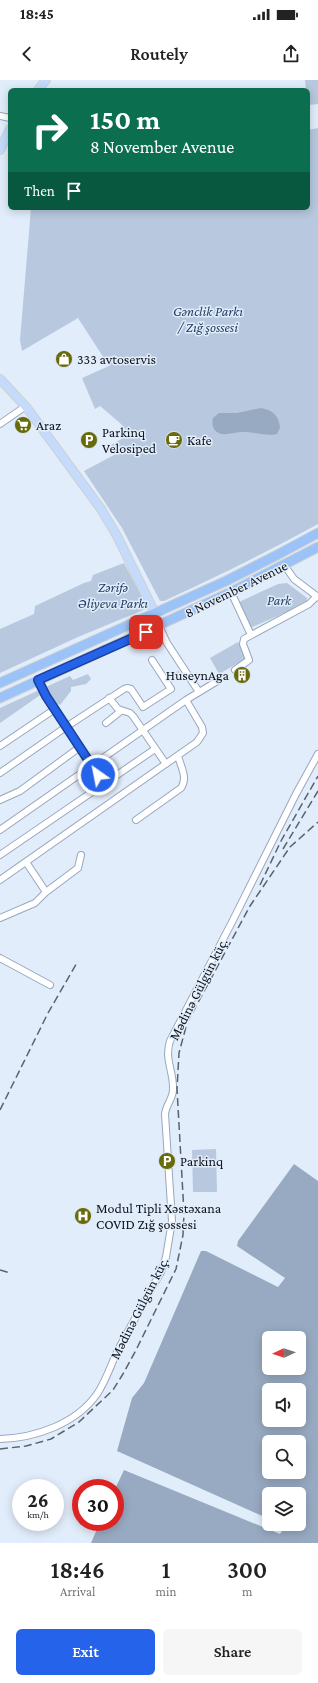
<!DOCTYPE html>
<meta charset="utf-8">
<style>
body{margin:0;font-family:"Crimson Pro",serif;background:#f6f6f6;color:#222;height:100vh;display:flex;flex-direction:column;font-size:15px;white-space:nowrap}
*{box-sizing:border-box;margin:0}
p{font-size:13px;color:#767676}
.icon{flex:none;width:22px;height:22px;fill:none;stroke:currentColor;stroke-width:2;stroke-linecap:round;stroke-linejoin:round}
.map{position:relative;height:1463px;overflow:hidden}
.details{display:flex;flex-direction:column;background:#fff;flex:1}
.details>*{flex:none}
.banner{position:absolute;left:8px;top:8px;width:302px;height:122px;border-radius:6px;box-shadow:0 2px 10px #0003;background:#0b6e4f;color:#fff;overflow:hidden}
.needle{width:26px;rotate:266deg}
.controls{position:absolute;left:262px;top:1251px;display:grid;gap:8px}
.controls a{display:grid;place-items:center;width:44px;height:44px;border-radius:6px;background:#fff;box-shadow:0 2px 10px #0003;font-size:20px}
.speed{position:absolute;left:12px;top:1399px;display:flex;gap:8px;font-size:20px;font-weight:700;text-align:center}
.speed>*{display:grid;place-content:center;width:52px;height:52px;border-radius:50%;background:#fff;box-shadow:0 2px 10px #0003;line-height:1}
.speed small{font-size:10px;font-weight:400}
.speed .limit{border:6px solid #d22;background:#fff;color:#111}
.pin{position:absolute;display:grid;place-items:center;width:34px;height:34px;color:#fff;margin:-17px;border-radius:8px;box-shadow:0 2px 6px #0006}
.me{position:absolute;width:44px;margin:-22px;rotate:327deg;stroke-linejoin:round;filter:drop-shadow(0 0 3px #0008)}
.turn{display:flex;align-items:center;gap:14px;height:84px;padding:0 16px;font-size:18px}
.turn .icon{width:52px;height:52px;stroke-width:2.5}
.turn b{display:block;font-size:28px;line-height:34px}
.then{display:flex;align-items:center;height:38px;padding:0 16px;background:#0003;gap:8px;font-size:15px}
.eta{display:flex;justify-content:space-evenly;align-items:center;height:68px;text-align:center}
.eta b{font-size:24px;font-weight:600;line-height:28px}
.action{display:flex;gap:8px;margin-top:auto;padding:8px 16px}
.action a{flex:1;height:46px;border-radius:6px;background:#2563eb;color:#fff;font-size:16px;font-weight:600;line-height:46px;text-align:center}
.action a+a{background:#f6f6f6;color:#222}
.status{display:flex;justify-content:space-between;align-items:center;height:28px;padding:0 20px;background:#fff;direction:ltr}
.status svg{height:11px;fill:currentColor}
header{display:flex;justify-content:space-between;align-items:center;height:52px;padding:0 16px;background:#fff;font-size:18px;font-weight:600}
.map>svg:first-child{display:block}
.green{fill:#b7c8df}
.water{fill:#98aac2;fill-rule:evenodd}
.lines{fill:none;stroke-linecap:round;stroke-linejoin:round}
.minor-tunnel{stroke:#c2ccd9;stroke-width:6;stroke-dasharray:6 3;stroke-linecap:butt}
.minor-casing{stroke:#97a7be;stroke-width:8}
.major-casing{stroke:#cfd0d1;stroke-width:10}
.highway-casing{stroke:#cfd0d1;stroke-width:11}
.minor{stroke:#fff;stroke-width:6}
.major{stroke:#c4dbfb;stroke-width:8}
.highway{stroke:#9cc3f8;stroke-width:9}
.rail{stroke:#5a626c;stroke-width:1.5;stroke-dasharray:8 4;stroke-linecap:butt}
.route-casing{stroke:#184099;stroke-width:10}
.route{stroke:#2563eb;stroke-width:7}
.labels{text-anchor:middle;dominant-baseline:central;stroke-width:3;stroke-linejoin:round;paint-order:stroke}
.park-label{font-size:14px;font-style:italic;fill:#223d61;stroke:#e2edfb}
.poi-label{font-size:14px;fill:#0d131b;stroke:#e2edfb;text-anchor:start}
.street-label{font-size:14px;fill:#0d131b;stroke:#e2edfb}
</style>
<div class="status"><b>18:45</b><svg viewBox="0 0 49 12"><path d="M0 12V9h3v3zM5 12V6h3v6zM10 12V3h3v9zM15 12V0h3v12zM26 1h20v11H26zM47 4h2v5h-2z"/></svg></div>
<header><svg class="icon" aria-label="back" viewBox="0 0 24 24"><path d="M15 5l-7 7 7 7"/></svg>Routely<svg class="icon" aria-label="share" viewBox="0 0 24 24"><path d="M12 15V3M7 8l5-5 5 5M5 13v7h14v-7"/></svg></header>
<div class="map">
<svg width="318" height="1463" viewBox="0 0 318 1463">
<rect width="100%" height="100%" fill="#e2edfb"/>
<path class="green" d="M305,0H318V24L308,25V10H306Z
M318,48V444C267,472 216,497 164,521H160L122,448L84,391L116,374L111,365L130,354L120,343L100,326L95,329L82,298L109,286L78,238L22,271L20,260L31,128H308V50Z
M124,483L148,528L78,557L0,593V549L34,534L35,526L84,503L91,501L93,495Z
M287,503L307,518V523L250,548L239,522L278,504Z
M238,562L247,578L219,594L210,578Z
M88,594L91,599L86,604L71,607V611L60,625L53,623L46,611L0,643V628L70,596L73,600Z
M216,1069L217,1112H193L192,1070Z"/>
<path class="water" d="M261,328C273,330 279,336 280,348L277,354C265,357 254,351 242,352C235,352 223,357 217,352C212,349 212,343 213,338L219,333H237Z
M294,1084L318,1101V1463H91L100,1442H115V1409L124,1390L280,1454L285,1446L281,1444H299V1414H269V1439L117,1371L132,1318L144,1303L201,1171H206L278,1207L285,1198L237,1166L238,1161ZM269,1258H299V1288H269ZM269,1310H299V1340H269ZM269,1362H299V1392H269Z"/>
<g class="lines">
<path class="minor-tunnel" d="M167,601L184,591"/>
<g class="minor-casing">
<path id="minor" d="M0,36L10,38
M0,344L26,326
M285,486L294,499L318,517
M231,512L251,555
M159,546L167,563L199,612
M235,590L249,580L243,564L244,559L309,524L317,516
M38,600L46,616L104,704
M109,618L118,629L130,633L133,636L166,684
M106,643L121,631
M0,666L55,629
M0,693L66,647L124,609L127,608L131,609L143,627L171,609L152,580
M0,720L20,711L80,667
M136,740L181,708C188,698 181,687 178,676
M0,750L186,620L219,600
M0,775L155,669
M26,782L46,812
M0,800L197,662L203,653L202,647L186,620
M0,838L35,823L46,812L78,788L81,775
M0,878L50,905
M0,1359C35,1358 76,1344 97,1314C106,1301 111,1284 118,1270C132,1244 146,1218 161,1192L166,1177L172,1141L165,1034C166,1025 173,1018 173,1010C174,992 164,979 170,961L232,842L296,714L318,674"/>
</g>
<g class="major-casing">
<path id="major" d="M38,10L46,0
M0,70L10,49
M0,299L27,328L101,429L117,456L155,533"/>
</g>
<g class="highway-casing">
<path id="highway" d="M0,603L226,501L279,474L318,453
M0,618L231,512L318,467"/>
</g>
<use href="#minor" class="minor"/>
<use href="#major" class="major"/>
<use href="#highway" class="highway"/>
<path class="rail" d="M283,769L318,711
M260,805L281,761L318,696
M0,1030L48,933L78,881
M0,1190L10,1193
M0,1369L26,1366L51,1359L79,1342L113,1310L123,1294L136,1270L176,1189L183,1155L184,1133L177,1009L179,973L187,943L250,826L290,767L318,742"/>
</g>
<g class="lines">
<g class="route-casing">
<path id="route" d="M98,695L46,616L38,600L146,552"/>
</g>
<use href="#route" class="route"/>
</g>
<defs>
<g id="shop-disc" transform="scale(0.9)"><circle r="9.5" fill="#686b0c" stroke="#e2edfb"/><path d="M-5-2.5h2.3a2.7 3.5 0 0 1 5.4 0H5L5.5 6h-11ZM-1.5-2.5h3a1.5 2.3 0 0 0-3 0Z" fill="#fff"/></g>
<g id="supermarket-disc" transform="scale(0.9)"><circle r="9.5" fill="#686b0c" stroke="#e2edfb"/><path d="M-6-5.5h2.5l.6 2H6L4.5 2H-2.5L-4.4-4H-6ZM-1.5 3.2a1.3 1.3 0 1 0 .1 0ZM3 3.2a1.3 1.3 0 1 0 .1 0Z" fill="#fff"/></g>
<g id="parking-disc" transform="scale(0.9)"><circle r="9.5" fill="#686b0c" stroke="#e2edfb"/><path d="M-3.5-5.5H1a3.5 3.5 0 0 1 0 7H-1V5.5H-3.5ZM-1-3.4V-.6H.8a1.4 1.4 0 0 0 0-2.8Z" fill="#fff"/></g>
<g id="cafe-disc" transform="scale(0.9)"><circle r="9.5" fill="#686b0c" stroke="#e2edfb"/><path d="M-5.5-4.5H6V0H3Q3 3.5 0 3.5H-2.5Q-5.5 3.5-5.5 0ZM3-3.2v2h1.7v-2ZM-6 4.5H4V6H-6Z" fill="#fff"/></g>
<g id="building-disc" transform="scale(0.9)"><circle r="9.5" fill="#686b0c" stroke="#e2edfb"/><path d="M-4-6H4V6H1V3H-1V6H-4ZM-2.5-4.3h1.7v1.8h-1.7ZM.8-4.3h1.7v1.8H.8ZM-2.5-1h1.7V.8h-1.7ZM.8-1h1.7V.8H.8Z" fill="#fff"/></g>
<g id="hospital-disc" transform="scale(0.9)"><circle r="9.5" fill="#686b0c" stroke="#e2edfb"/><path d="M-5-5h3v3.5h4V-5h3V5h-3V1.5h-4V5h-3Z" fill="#fff"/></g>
</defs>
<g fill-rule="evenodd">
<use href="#shop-disc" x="64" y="279"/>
<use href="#supermarket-disc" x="23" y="345"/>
<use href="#parking-disc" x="89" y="360"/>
<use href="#cafe-disc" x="174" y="360"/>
<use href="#building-disc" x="242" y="595"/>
<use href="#parking-disc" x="167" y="1081"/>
<use href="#hospital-disc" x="83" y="1136"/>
</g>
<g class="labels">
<g class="park-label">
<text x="208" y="231">Gənclik Parkı<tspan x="208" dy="16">/ Zığ şossesi</tspan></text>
<text x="113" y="507">Zərifə<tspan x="113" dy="16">Əliyeva Parkı</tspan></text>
<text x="279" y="520">Park</text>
</g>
<g class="poi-label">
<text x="77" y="279">333 avtoservis</text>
<text x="36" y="345">Araz</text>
<text x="102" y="352">Parkinq<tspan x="102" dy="16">Velosiped</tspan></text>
<text x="187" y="360">Kafe</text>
<text x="229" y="595" text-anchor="end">HuseynAga</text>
<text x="180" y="1081">Parkinq</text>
<text x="96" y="1128">Modul Tipli Xəstəxana<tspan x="96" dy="16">COVID Zığ şossesi</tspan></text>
</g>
<g class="street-label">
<text transform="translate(236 509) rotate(-26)">8 November Avenue</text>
<text transform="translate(198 909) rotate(-63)">Mədinə Gülgün küç.</text>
<text transform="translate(139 1228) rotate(-63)">Mədinə Gülgün küç.</text>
</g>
</g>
</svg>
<div class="controls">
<a><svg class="needle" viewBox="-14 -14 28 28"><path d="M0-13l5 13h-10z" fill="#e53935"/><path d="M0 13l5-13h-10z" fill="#767676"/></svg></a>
<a><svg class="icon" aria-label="sound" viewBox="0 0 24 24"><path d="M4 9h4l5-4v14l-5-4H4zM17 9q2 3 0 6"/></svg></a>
<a><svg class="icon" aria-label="search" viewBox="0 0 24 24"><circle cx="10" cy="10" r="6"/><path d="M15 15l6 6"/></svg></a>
<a><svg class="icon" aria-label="layers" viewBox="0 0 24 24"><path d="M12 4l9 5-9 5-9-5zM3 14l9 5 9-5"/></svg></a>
</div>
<div class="speed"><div>26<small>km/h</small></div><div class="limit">30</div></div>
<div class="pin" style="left:146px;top:552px;background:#d93025"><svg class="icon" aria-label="arrive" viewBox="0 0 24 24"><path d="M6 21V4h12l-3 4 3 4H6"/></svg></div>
<svg class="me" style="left:98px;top:695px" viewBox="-20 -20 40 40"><circle r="17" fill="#2563eb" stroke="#fff" stroke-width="3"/><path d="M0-11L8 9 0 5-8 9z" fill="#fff"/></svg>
<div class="banner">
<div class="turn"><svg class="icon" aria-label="right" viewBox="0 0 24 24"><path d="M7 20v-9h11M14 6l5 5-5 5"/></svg><div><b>150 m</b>8 November Avenue</div></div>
<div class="then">Then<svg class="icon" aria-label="arrive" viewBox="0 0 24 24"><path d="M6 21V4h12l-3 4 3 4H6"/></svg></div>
</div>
</div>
<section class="details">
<div class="eta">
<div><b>18:46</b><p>Arrival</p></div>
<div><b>1</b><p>min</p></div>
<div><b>300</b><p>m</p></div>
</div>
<div class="action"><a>Exit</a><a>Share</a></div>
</section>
